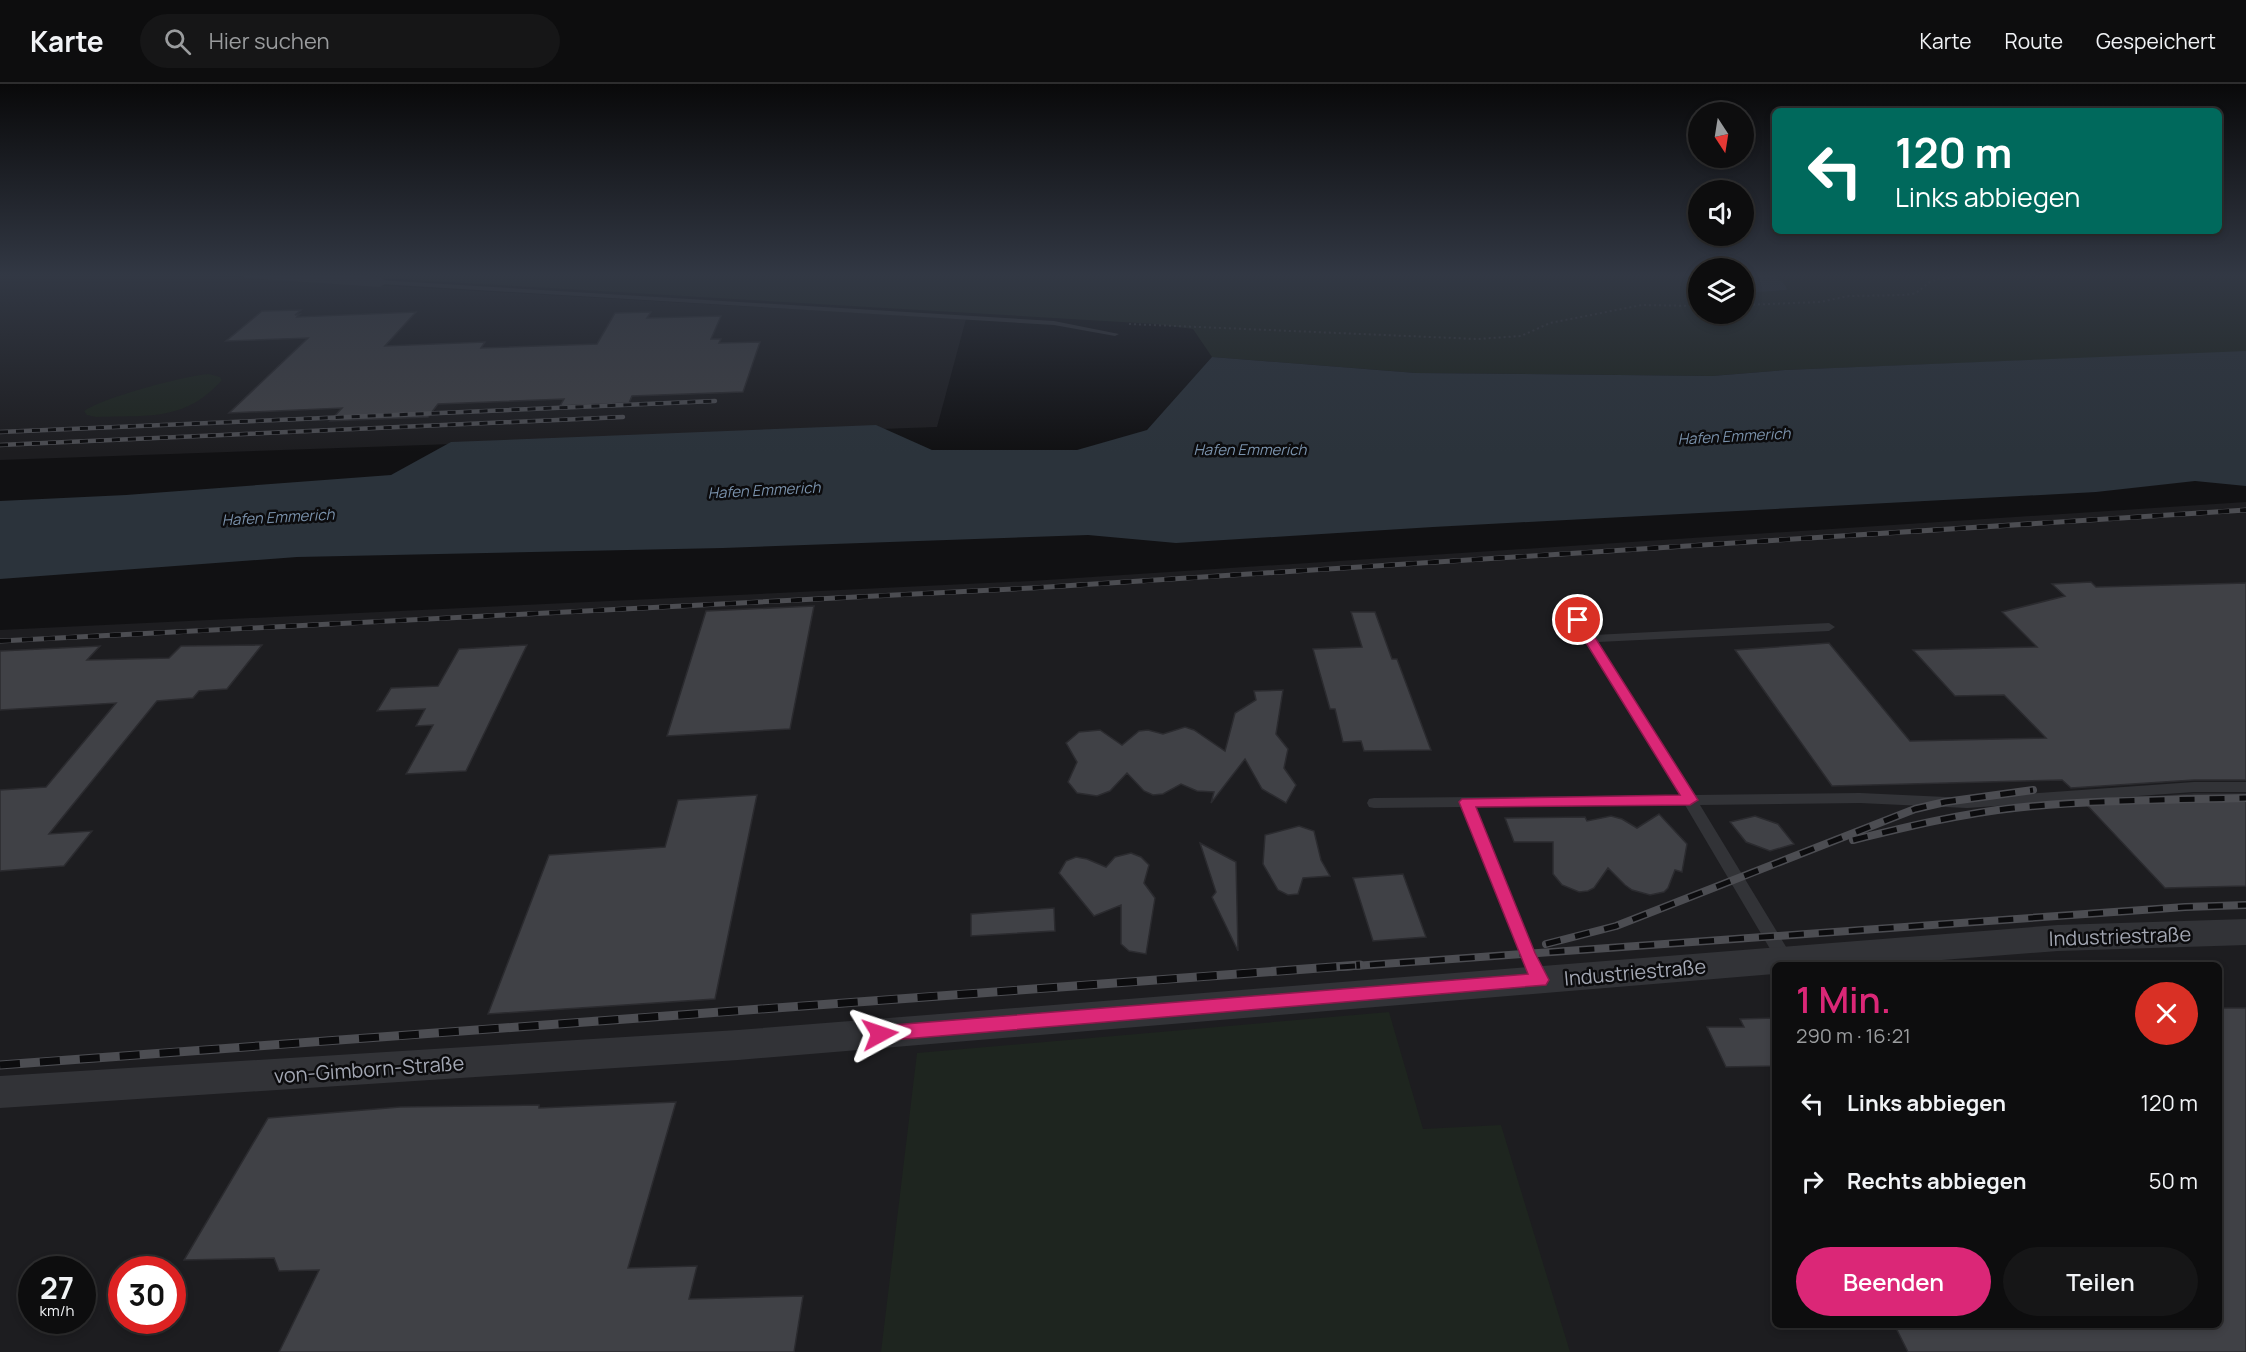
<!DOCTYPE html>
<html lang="de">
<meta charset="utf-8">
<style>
body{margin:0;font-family:Manrope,sans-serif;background:#161617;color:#f1f3f6;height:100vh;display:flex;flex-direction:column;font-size:22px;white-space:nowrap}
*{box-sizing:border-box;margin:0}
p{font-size:20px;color:#9a9c9e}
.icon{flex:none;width:33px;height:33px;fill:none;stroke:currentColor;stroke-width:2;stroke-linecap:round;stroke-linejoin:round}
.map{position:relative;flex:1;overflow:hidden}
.side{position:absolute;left:1772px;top:878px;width:450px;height:366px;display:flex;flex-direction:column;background:#0d0d0e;border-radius:9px;box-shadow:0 3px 9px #0003,0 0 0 2px #2d2d2e}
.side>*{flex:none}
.guide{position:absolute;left:1772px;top:24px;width:450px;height:126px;border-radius:9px;box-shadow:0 3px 9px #0003,0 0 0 2px #2d2d2e;background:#00695c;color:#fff;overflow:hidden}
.needle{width:39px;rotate:168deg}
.controls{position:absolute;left:1688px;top:18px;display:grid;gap:12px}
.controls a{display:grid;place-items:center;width:66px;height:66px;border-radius:50%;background:#0d0d0e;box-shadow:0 3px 9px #0003,0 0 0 2px #2d2d2e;font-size:30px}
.speed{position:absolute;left:18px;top:1172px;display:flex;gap:12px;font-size:30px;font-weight:700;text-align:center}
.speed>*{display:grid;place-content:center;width:78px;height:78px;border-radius:50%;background:#0d0d0e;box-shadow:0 3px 9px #0003,0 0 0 2px #2d2d2e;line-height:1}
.speed small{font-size:15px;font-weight:400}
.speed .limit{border:9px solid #d22;background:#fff;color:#111}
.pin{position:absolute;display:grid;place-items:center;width:51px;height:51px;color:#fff;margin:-26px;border:3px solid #fff;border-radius:50%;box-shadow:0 2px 6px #0007}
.me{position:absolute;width:66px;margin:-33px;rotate:85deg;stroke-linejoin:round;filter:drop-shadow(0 0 4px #0008)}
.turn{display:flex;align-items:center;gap:21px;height:126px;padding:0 24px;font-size:27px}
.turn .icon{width:78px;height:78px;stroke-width:2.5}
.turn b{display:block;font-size:42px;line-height:51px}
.round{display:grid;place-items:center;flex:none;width:63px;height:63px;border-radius:32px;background:#161617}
.head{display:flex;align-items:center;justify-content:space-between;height:102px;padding:0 24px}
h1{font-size:36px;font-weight:600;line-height:45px;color:#db2777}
.primary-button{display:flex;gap:12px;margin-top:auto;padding:12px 24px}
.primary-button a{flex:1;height:69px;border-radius:36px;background:#db2777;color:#fff;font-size:24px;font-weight:600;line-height:69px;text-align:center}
.primary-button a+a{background:#161617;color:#f1f3f6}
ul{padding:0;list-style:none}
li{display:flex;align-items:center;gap:18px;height:78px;padding:0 24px}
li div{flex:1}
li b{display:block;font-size:22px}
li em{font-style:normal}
header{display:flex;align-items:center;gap:36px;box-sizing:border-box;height:84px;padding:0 30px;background:#0d0d0e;border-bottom:2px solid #2d2d2e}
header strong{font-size:28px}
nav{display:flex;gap:33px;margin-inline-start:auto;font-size:21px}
.search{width:420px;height:54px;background:#161617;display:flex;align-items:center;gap:15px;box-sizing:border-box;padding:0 21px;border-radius:33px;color:#9a9c9e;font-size:22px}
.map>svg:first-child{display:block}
.built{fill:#1d1d20;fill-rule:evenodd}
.green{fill:#1e251f}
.water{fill:#2b333b}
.building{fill:#404146;stroke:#2b2b2f;stroke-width:1.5}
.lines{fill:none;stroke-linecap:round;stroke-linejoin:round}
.path{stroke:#383a3e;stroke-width:2;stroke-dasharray:2 3;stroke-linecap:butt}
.lane{fill:#323337;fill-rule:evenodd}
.street{fill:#323337;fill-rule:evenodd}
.rail-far3-casing{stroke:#4c4d52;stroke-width:4.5}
.rail-far2-casing{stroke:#4c4d52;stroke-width:5}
.rail-far1-casing{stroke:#4c4d52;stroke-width:8}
.rail-casing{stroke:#4c4d52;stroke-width:9}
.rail-far3{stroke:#0c0c0e;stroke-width:3;stroke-dasharray:8;stroke-linecap:butt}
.rail-far2{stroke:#0c0c0e;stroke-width:4;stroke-dasharray:11;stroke-linecap:butt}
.rail-far1{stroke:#0c0c0e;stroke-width:5;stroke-dasharray:15;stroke-linecap:butt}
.rail{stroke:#0c0c0e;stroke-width:7;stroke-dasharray:20;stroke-linecap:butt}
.route{fill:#db2777;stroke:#8e194d;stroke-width:1.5}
.labels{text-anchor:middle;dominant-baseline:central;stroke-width:5;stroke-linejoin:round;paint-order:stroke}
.far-water-label{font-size:15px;font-style:italic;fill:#7b93ad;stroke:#0c0c0e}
.near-street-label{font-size:20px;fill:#a3a7b3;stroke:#0c0c0e}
</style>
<header>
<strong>Karte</strong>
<div class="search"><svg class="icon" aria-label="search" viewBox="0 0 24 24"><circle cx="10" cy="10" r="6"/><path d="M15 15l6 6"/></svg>Hier suchen</div>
<nav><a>Karte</a><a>Route</a><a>Gespeichert</a></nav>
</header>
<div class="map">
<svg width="2246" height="1268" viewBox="0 0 2246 1268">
<rect width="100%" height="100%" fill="#111113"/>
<path class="built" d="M0,190H180L966,235L937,343L0,376Z
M2246,418V1268H0V546L1031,497ZM1774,880H2218V1240H1774ZM32,1185H82V1236H32ZM122,1185H172V1236H122Z"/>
<path class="green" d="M313,190H1698V230H1743V190H2246V268L1785,286L1712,292L1416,289L1212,273L1193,245L1155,240Z
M209,290L220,293L222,296C185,338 147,331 96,333L87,331L84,327C105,313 183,292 209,290Z
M1389,928L1423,1045L1501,1041L1570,1268H881L917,969Z"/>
<path class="water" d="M1743,190C1759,190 1781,187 1787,206L1743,209Z
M2246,267V402L2195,397L2096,408L1433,443L1176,459L1088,451L723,464L297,473L0,495V417L126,411L391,391L451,358L876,341L932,366H1077L1147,346L1212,273L1416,289L1712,292L1785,286Z"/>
<path class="building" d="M301,226L295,231L300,230L297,233L416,228L385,262L485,258L481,264L597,260L615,229L651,228L647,234L721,232L711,255H721L719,259L760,258L743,308L632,312L629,319L560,322L564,315L438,320L428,333L330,337L342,324L229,329L308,254L226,257L262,227Z
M2091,498L2096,503L2246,499V696H2194L2071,704L2062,696L1832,702L1735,566L1829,559L1910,657L2046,654L2004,611L1955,612L1913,566L2037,563L2002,528L2065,512L2052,500Z
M814,522L790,645L667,652L706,527Z
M1351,528H1375L1392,575H1397L1431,666L1364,667L1361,657L1343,658L1335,625H1330L1313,565L1362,563Z
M262,561L227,605L199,607L193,614L157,617L49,750L92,747L64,782L0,787V706L46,703L116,619L0,626V567L100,562L87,576L169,574L181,562Z
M527,561L466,687L406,690L433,641L416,642L425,625L377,627L391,604L438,602L459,565Z
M1283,606L1276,650L1288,665L1284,684L1296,701L1286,719L1262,705L1245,675L1211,719L1214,708L1197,707L1181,700L1163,710L1153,711L1144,707L1127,689L1110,707L1097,712L1077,709L1068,698L1077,678L1066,659L1079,648L1100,646L1122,661L1139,647L1148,646L1163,650L1185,643L1194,646L1225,667L1235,629L1256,616L1254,607Z
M2194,710H2246V802L2165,804L2084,718Z
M757,711L715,915L488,930L549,771L665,763L678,716Z
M1659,730L1687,760L1682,788L1675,786L1668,804L1664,808L1650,811L1632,806L1625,801L1608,784L1594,804L1588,807L1579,808L1562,801L1553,790V758H1514L1505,734L1585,733L1587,737L1611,732L1622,735L1637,744Z
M1755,732L1778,740L1794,760L1770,767L1746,758L1730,738Z
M1299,742L1314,747L1321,776L1330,792L1303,794L1298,810L1288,811L1278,806L1263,780L1265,751Z
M1200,759L1236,778L1238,867L1212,813L1216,808Z
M1131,769L1141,773L1149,781L1144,799L1155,814L1146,870L1129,867L1121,860V821L1094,832L1059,789L1066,777L1076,773L1087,775L1106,783L1115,773Z
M1403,790L1426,853L1373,857L1353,794Z
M1054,824L1055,847L971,852V830Z
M2218,924H2246V1268H1908L1894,1240H2218Z
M1774,934V982L1726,983L1707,943H1744L1740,935Z
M676,1018L628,1184L697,1182L689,1215L803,1212L794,1268H279L319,1186L279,1187L274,1174L184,1176L268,1034L400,1023L539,1021V1024Z"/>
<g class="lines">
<path class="path" d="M766,190H770
M1743,221L1820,218L1849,212L1906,211L1916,209L1931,197L1938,195L1983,190
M1129,240L1477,255L1521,252L1550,239L1642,221L1698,222"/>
<path class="lane" d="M377,196L1054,237L1119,250L1115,252L1054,241L380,200L376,198Z
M1578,532L1582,533L1594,551L1829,539L1835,543L1829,547L1598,558L1694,711L1860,709L1967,714L2194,698H2246V708H2194L1967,724L1860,719L1700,721L1791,871L1793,876L1791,880H1779L1685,721L1476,723L1535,869L1549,896L1546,901L1540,903L1534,901L1519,869L1462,723L1374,724L1369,723L1367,719L1369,715L1374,714L1680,711L1572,536Z"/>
<path class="street" d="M239,190H325L380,193L388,198L380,203L246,194Z
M2246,835V861L2058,867L1891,880H1774V890L738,976L0,1024V992L738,946L2058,841Z"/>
<g class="rail-far3-casing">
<path id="rail-far3" d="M0,348L715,317
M0,361L623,333"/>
</g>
<g class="rail-far2-casing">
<path id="rail-far2" d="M0,557L1032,504L2246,426"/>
</g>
<g class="rail-far1-casing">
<path id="rail-far1" d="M1853,756C1906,743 1959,730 2014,724C2091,716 2169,716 2246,714
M1546,860L1616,842L1915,725L1945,718L2033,706
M1340,883L2185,823L2246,821"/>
</g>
<g class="rail-casing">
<path id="rail" d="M0,981L1360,881"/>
</g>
<use href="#rail-far3" class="rail-far3"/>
<use href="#rail-far2" class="rail-far2"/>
<use href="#rail-far1" class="rail-far1"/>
<use href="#rail" class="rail"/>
</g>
<linearGradient id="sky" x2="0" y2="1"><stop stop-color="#09090a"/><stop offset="0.52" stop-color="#323844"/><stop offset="1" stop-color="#323844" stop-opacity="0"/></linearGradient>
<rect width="2246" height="368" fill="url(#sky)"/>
<path class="route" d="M1578,533L1584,536L1698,716L1690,721L1476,723L1535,869L1549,896L1546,901L880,957L873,955L871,950L873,945L880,942L1528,890L1459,718L1462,715L1680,711L1572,536Z"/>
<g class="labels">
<g class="far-water-label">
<text transform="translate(1734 352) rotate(-3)">Hafen Emmerich</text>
<text x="1250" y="365">Hafen Emmerich</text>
<text transform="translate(764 406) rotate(-3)">Hafen Emmerich</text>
<text transform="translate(278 433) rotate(-3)">Hafen Emmerich</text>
</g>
<g class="near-street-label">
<text transform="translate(2120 852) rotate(-2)">Industriestraße</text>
<text transform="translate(1635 888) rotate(-5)">Industriestraße</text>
<text transform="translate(369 985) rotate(-4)">von-Gimborn-Straße</text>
</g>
</g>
</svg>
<div class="controls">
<a><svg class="needle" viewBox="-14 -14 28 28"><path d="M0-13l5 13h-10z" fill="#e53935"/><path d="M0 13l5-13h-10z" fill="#9a9c9e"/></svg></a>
<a><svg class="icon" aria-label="sound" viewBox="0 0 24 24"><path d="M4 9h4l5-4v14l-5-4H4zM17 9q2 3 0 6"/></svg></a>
<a><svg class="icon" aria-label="layers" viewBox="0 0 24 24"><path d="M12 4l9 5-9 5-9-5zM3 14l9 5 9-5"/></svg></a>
</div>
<div class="speed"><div>27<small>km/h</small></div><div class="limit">30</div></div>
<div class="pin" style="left:1578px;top:536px;background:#d93025"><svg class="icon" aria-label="arrive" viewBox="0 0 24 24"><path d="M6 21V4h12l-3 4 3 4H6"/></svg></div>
<svg class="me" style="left:880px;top:950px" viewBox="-20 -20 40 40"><path d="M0-17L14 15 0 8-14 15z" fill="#db2777" stroke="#fff" stroke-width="4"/></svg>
<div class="guide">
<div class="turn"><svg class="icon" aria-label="left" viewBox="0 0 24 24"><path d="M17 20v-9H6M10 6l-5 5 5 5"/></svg><div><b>120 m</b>Links abbiegen</div></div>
</div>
<section class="side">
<div class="head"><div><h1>1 Min.</h1><p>290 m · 16:21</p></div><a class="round" style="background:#d93025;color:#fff"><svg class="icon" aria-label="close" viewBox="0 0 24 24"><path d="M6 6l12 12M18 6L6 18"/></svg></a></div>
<ul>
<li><svg class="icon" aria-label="left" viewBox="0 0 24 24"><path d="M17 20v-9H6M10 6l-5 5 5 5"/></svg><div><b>Links abbiegen</b></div><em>120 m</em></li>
<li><svg class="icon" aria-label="right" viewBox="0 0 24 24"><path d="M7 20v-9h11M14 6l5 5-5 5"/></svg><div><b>Rechts abbiegen</b></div><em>50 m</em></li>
</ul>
<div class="primary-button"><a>Beenden</a><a>Teilen</a></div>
</section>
</div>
